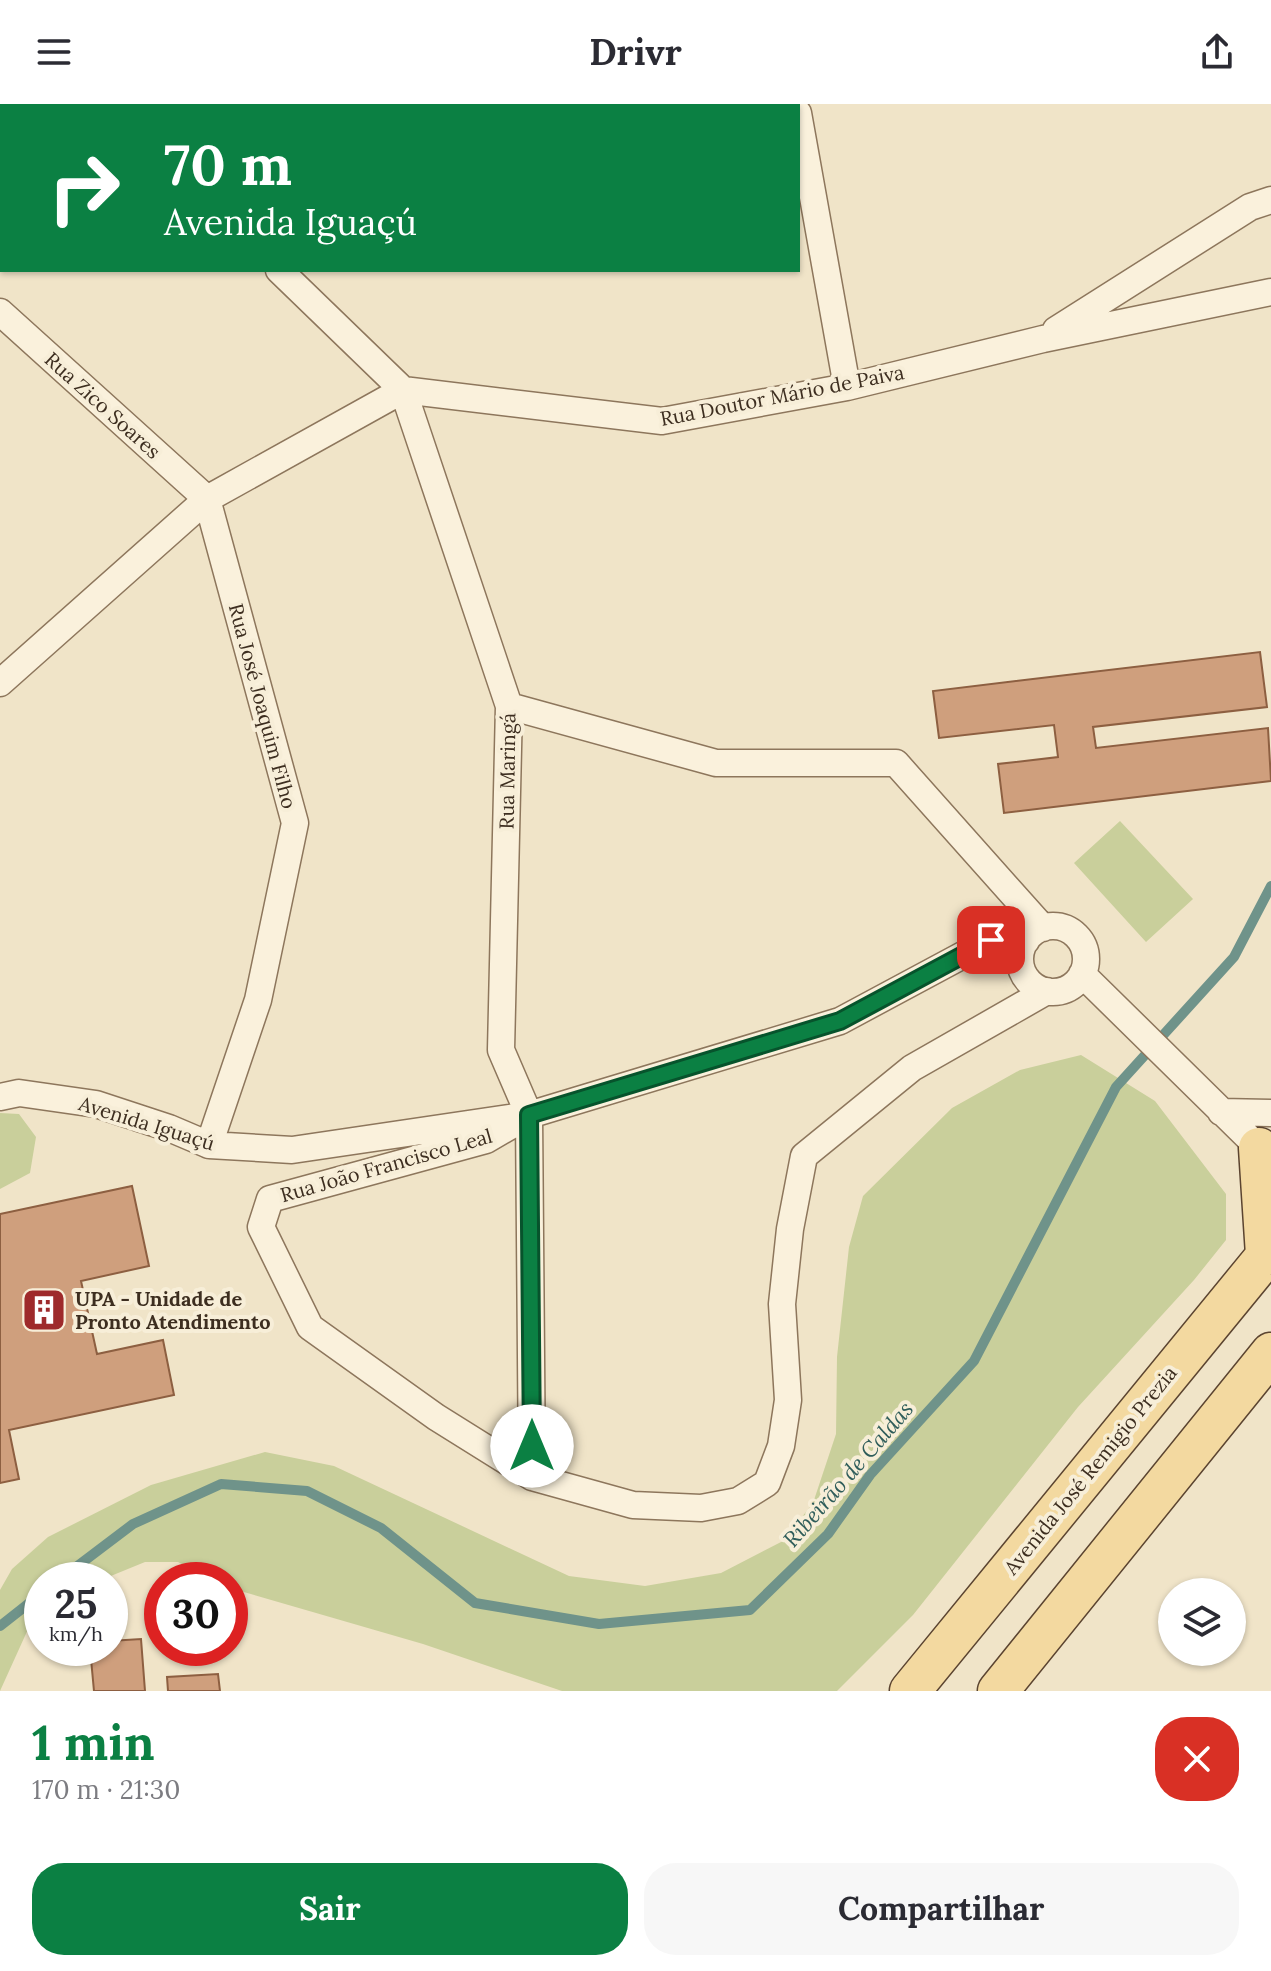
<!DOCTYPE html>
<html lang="pt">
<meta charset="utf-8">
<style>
body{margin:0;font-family:Lora,serif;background:#f7f7f7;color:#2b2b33;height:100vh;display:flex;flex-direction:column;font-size:30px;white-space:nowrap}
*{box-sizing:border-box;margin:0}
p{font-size:26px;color:#7c7c81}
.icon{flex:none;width:44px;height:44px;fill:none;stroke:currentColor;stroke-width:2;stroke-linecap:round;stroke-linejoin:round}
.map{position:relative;height:1587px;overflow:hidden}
.drawer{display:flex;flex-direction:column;background:#fff;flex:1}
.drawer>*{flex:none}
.banner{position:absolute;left:0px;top:0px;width:800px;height:168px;box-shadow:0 2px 6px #0004;background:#0b8043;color:#fff;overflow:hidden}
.controls{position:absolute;left:1158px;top:1474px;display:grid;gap:16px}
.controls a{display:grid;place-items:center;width:88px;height:88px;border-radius:50%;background:#fff;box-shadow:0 2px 6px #0004;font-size:40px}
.speed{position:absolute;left:24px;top:1458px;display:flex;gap:16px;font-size:40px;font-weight:700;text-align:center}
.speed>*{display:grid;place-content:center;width:104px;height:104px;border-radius:50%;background:#fff;box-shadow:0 2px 6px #0004;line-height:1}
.speed small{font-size:20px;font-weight:400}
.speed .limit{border:12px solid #d22;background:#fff;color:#111}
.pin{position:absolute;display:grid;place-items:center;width:68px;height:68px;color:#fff;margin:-34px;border-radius:16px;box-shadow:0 4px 12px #0006}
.me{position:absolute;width:88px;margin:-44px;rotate:0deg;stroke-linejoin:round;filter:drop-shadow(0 0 6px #0008)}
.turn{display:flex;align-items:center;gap:28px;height:168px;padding:0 32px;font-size:36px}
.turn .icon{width:104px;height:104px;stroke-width:2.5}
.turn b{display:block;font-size:56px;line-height:68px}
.round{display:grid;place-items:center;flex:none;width:84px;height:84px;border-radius:32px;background:#f7f7f7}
.summary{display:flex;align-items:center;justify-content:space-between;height:136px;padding:0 32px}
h1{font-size:48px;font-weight:700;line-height:60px;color:#0b8043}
.action{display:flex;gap:16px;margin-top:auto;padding:16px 32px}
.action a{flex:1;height:92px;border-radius:32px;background:#0b8043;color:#fff;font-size:32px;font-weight:700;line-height:92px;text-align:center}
.action a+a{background:#f7f7f7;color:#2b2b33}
header{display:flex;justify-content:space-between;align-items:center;height:104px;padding:0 32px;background:#fff;font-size:36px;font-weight:700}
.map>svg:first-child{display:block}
.green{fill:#c9cf9b}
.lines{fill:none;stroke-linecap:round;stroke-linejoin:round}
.stream{stroke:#6f938a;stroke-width:10}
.building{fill:#cf9f7d;stroke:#8d5f41;stroke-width:2}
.minor-casing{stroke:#8d765c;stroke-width:29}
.primary-casing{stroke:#5b4430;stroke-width:43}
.minor{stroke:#faf1dc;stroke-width:26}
.primary{stroke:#f3d9a0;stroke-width:40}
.route-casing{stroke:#07532c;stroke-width:20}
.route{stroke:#0b8043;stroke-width:14}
.labels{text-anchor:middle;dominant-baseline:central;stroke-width:8;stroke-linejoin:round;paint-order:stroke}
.street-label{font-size:20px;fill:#3d2e20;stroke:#f7eed8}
.poi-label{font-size:20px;font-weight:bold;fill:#3d2e20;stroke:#f7eed8;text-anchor:start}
.water-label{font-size:22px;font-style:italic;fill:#2f5d5a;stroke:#f7eed8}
</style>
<header><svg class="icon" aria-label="menu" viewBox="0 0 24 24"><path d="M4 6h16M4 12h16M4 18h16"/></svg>Drivr<svg class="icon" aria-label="share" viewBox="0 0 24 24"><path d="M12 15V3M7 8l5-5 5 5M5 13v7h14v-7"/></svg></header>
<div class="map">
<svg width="1271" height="1587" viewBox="0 0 1271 1587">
<rect width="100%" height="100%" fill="#f0e4c8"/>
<path class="green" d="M1120,717L1193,795L1146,838L1074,759Z
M1081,951L1155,997L1226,1090V1136L1194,1176L1078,1303L913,1511L837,1587H562L423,1540L230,1484V1476H212L178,1458H145L101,1476H42V1500L39,1501L0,1587V1486L12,1465L48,1433L151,1381L265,1348L334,1362L569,1472L645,1482L721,1469L783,1437L813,1399L836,1330L837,1253L849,1143L863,1092L952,1004L1020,966Z
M0,1009L19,1010L36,1033L30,1069L0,1085Z"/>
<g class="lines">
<path class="stream" d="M59,1476L133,1420L221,1380L307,1387L381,1424L475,1499L599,1520L750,1506L828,1430L870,1371L974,1257L1116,983L1234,853L1271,782
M0,1522L42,1489"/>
</g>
<path class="building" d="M1260,548L1267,603L1093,623L1096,644L1268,624L1271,677L1004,709L998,660L1058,653L1054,621L939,634L933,587Z
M132,1082L149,1162L81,1177L97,1250L163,1236L174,1291L9,1326L19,1375L0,1379V1110Z
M141,1535L145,1587H94L90,1544H110V1537Z
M218,1570L220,1587H168L167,1573Z"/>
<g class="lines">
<g class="minor-casing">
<path id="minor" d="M108,0L110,2
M228,2L238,0
M798,9L847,283
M279,166L403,286L509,602L501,946L529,1011L532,1373
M0,208L207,395L295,719L258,896L209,1041
M1056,226L1250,103L1271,96
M0,579L207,395L403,286L662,317L847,283L1043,235L1271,188
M509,602L716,659H896L1043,824
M1020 855a33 33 0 1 1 66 0a33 33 0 1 1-66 0Z
M1082,870L1259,1044L1271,1049
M0,993L19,989L96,1000L169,1024L209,1041L292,1046L529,1011L840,917L991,836L1026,837
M1221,1008L1271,1009
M529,1011L486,1036L270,1095L261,1123L310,1223L436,1313L532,1373L633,1401L701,1404L738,1397L767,1379L781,1342L788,1296L782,1200L790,1125L804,1052L912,964L1047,887"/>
</g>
<g class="primary-casing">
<path id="primary" d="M1259,1044L1266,1151
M910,1587L1271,1146
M998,1587L1271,1249"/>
</g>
<use href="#minor" class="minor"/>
<use href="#primary" class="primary"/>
</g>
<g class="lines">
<g class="route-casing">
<path id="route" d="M532,1342L529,1011L840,917L991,836"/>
</g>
<use href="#route" class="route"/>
</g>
<defs>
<g id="building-square" transform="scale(2.3)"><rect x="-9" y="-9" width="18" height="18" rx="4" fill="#9e2a2b" stroke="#f7eed8"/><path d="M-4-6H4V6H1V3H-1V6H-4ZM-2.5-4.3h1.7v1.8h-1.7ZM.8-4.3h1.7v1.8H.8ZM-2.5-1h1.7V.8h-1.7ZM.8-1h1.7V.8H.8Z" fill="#fff"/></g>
</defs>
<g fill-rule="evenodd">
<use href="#building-square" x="44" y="1206"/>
</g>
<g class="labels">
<g class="street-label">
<text transform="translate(782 291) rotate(-11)">Rua Doutor Mário de Paiva</text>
<text transform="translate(103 301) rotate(42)">Rua Zico Soares</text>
<text transform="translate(263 602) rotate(75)">Rua José Joaquim Filho</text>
<text transform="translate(507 667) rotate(-89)">Rua Maringá</text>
<text transform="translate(147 1019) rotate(17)">Avenida Iguaçú</text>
<text transform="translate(386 1061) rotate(-16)">Rua João Francisco Leal</text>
<text transform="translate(1090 1366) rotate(-51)">Avenida José Remigio Prezia</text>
</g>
<g class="poi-label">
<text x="75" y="1194">UPA - Unidade de<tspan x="75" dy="23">Pronto Atendimento</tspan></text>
</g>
<g class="water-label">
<text transform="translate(848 1370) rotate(-49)">Ribeirão de Caldas</text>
</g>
</g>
</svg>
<div class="controls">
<a><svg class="icon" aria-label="layers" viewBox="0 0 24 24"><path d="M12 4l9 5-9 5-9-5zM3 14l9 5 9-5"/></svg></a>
</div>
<div class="speed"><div>25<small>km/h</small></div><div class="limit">30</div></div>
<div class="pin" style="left:991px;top:836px;background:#d93025"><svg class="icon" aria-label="arrive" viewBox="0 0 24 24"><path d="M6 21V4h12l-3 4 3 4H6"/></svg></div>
<svg class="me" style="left:532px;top:1342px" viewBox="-20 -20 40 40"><circle r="19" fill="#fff"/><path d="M0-13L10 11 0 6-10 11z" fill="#0b8043"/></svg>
<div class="banner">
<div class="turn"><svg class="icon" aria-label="right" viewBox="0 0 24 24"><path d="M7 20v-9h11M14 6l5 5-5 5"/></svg><div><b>70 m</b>Avenida Iguaçú</div></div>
</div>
</div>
<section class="drawer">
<div class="summary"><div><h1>1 min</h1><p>170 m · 21:30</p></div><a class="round" style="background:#d93025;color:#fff"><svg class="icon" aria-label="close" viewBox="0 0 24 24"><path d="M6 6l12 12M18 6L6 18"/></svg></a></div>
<div class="action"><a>Sair</a><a>Compartilhar</a></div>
</section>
